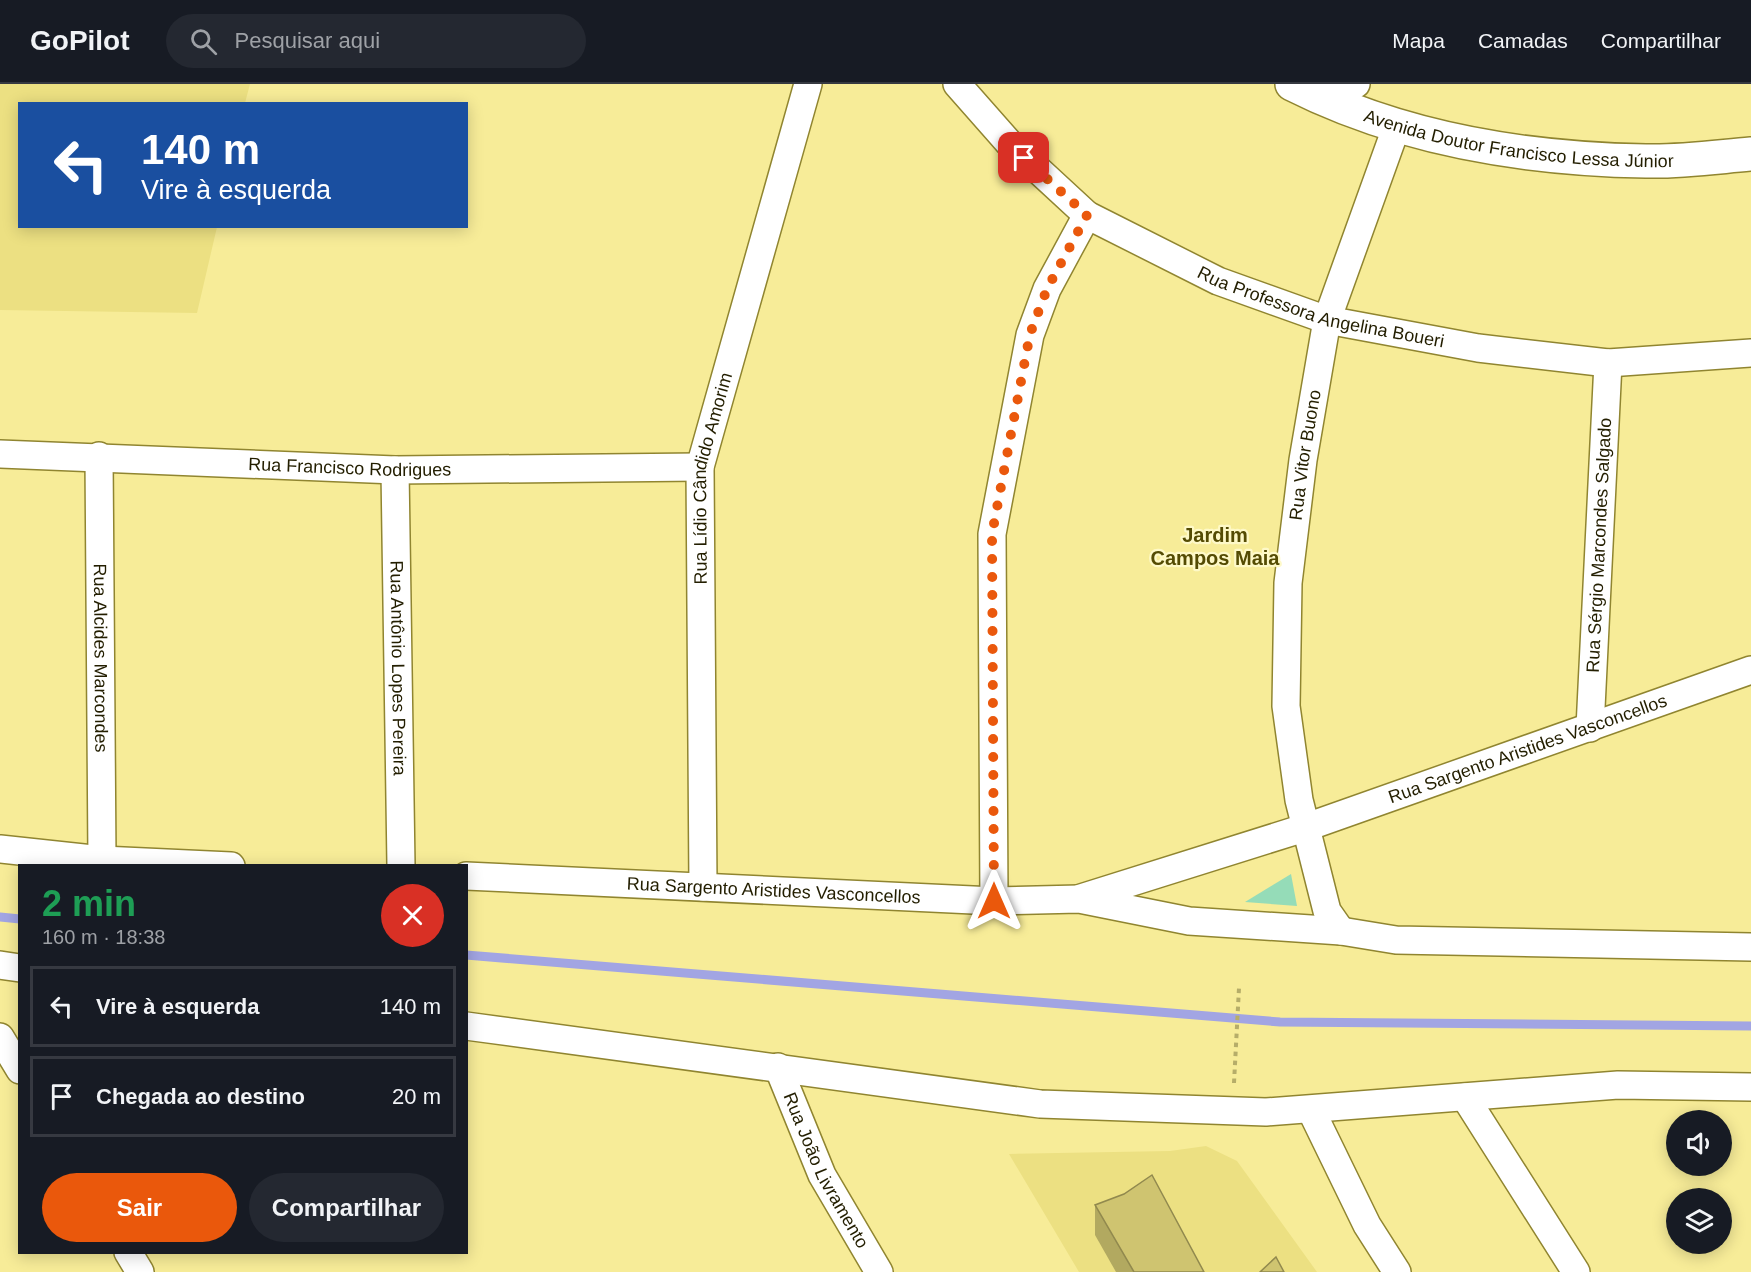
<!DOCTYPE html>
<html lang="pt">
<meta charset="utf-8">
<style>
body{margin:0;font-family:Arial,sans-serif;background:#242831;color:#f1f3f6;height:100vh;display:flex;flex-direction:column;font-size:22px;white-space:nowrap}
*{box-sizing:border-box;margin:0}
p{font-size:20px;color:#9ea1a6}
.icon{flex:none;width:33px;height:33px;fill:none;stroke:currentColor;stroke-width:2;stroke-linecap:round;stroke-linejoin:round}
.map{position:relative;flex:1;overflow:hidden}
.details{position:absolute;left:18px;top:780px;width:450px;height:390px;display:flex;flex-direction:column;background:#171b24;border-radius:0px;box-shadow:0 3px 15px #0003}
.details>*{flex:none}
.guide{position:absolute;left:18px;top:18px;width:450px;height:126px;border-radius:0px;box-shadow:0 3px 15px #0003;background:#1a4fa0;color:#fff;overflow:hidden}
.buttons{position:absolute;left:1666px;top:1026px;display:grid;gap:12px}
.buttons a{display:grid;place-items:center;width:66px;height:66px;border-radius:50%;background:#171b24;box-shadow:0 3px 15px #0003;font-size:30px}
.pin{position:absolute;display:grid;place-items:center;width:51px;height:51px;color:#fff;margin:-26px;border-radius:12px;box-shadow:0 3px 9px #0006}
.me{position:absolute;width:66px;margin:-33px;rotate:0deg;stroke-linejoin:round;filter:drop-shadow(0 0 4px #0008)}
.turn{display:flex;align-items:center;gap:21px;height:126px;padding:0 24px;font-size:27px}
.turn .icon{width:78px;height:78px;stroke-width:2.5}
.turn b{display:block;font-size:42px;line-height:51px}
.round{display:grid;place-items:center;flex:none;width:63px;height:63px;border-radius:32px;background:#242831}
.headline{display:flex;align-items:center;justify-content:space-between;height:102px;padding:0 24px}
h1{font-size:36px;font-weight:600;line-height:45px;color:#1e9e55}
.primary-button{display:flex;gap:12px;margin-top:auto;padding:12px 24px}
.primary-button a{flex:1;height:69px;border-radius:36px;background:#ea580c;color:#fff;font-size:24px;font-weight:600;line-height:69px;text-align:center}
.primary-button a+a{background:#242831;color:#f1f3f6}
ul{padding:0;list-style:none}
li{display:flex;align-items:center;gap:18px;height:81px;margin:0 12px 9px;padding:0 12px;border:3px solid #363941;border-radius:0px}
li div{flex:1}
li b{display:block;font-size:22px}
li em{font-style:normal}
header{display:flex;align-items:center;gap:36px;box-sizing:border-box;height:84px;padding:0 30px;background:#171b24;border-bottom:2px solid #363941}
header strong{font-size:28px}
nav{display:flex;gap:33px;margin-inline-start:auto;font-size:21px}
.search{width:420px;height:54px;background:#242831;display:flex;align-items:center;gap:15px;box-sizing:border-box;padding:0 21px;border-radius:33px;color:#9ea1a6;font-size:22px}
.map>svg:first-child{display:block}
.built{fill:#ece082}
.green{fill:#95dcb8}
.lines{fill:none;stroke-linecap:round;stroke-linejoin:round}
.stream{stroke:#a2a5e3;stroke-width:9}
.minor-casing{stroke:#908530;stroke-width:30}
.tertiary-casing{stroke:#908530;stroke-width:36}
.path{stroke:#b6ad69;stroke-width:4;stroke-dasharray:4.5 4.5;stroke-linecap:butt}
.minor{stroke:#fff;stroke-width:27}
.tertiary{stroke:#fff;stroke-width:33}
.wall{fill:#b2a960}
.building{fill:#cfc470;stroke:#91894e;stroke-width:1.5}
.route{stroke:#ea580c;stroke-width:10;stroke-dasharray:0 18}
.labels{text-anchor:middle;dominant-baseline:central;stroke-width:4.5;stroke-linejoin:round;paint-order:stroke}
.street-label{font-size:18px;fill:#231e00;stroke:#fef9c8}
.neighbourhood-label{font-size:20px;font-weight:bold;fill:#544b03;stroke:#fef9c8}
</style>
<header>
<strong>GoPilot</strong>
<div class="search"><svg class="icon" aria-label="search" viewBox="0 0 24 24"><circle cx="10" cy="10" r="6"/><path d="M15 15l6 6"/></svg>Pesquisar aqui</div>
<nav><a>Mapa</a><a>Camadas</a><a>Compartilhar</a></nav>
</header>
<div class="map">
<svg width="1751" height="1188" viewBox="0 0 1751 1188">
<rect width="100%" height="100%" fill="#f7ec98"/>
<path class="built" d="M0,0H250L245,19L20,20V142L217,143L197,229L0,226Z
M1206,1062L1237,1077L1317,1188H1079L1009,1070L1170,1067Z"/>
<path class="green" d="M1291,790L1297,822L1245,818Z"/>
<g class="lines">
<path class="stream" d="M0,833L20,835
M466,871L1280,938L1751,942"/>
<g class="minor-casing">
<g id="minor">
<path id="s1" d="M957,0L1009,59L1087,131L1218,197L1327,236L1478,264L1608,279L1751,269"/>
<path d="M1328,18L1356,0"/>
<path id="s2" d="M0,370L395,386L700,383"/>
<path id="s3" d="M99,372L102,776"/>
<path id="s4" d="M395,386L401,782"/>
<path id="s5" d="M1590,644L1608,279"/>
<path d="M0,765L102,776L231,782"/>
<path id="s6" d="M466,792L994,817L1079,815L1189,837L1341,847L1396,856L1751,863"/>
<path id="s7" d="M703,803L700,383L808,0"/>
<path id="s8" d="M1081,814L1304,744L1751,586"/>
<path d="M994,817L992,450L1030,251L1047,205L1087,131"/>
<path id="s9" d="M1341,847L1327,827L1299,716L1286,622L1288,499L1303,376L1327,236L1396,44"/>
<path d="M0,881L20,884"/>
<path d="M466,942L1040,1020L1266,1028L1618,1001L1751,1003"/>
<path d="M0,953L20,986"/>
<path id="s10" d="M778,983L822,1091L879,1188"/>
<path d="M1465,1013L1576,1188"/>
<path d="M1311,1026L1367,1141L1397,1188"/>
<path d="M128,1168L140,1188"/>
</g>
</g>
<g class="tertiary-casing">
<g id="tertiary">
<path id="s11" d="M1292,0C1401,55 1524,75 1646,77C1681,78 1716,73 1751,70"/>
</g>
</g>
<path class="path" d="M1234,999L1239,904"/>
<use href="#minor" class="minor"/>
<use href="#tertiary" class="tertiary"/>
</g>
<path class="wall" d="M1095,1121L1204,1188H1116L1095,1151Z"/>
<path class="building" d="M1152,1091L1204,1188H1134L1095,1121L1124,1110Z
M1276,1173L1284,1188H1260Z"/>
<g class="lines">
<path class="route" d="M994,817L992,450L1030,250L1047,205L1087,131L1024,74"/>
</g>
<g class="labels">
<g class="street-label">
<text stroke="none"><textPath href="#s11" startOffset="236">Avenida Doutor Francisco Lessa Júnior</textPath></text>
<text stroke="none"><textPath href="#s1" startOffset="438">Rua Professora Angelina Boueri</textPath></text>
<text stroke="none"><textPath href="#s9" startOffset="486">Rua Vitor Buono</textPath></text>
<text stroke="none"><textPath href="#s2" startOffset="350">Rua Francisco Rodrigues</textPath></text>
<text stroke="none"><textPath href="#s7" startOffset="410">Rua Lídio Cândido Amorim</textPath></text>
<text stroke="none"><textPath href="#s5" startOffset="183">Rua Sérgio Marcondes Salgado</textPath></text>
<text stroke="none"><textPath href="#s3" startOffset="202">Rua Alcides Marcondes</textPath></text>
<text stroke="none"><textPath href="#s4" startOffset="198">Rua Antônio Lopes Pereira</textPath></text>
<text stroke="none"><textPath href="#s8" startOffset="471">Rua Sargento Aristides Vasconcellos</textPath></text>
<text stroke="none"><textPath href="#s6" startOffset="308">Rua Sargento Aristides Vasconcellos</textPath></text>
<text stroke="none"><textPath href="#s10" startOffset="114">Rua João Livramento</textPath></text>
</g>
<g class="neighbourhood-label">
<text x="1215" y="451">Jardim<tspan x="1215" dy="23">Campos Maia</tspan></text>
</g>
</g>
</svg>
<div class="buttons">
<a><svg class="icon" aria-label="sound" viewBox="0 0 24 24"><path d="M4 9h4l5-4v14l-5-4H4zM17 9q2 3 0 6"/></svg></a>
<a><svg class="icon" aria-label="layers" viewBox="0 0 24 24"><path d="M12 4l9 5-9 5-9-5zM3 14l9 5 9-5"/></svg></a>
</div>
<div class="pin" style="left:1024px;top:74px;background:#d93025"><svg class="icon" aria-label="arrive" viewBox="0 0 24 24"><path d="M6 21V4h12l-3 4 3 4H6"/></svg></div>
<svg class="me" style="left:994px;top:817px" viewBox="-20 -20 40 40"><path d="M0-17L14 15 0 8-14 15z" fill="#ea580c" stroke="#fff" stroke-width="4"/></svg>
<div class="guide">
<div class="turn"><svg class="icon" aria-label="left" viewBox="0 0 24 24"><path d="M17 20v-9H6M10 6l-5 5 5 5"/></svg><div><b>140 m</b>Vire à esquerda</div></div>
</div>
<section class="details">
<div class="headline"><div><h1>2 min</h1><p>160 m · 18:38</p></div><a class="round" style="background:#d93025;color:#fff"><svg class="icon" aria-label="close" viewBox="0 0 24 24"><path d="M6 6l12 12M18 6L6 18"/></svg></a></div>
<ul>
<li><svg class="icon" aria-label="left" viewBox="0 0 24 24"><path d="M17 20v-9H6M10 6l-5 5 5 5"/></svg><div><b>Vire à esquerda</b></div><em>140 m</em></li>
<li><svg class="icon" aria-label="arrive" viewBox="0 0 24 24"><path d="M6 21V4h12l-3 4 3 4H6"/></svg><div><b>Chegada ao destino</b></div><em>20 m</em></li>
</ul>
<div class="primary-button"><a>Sair</a><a>Compartilhar</a></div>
</section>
</div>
